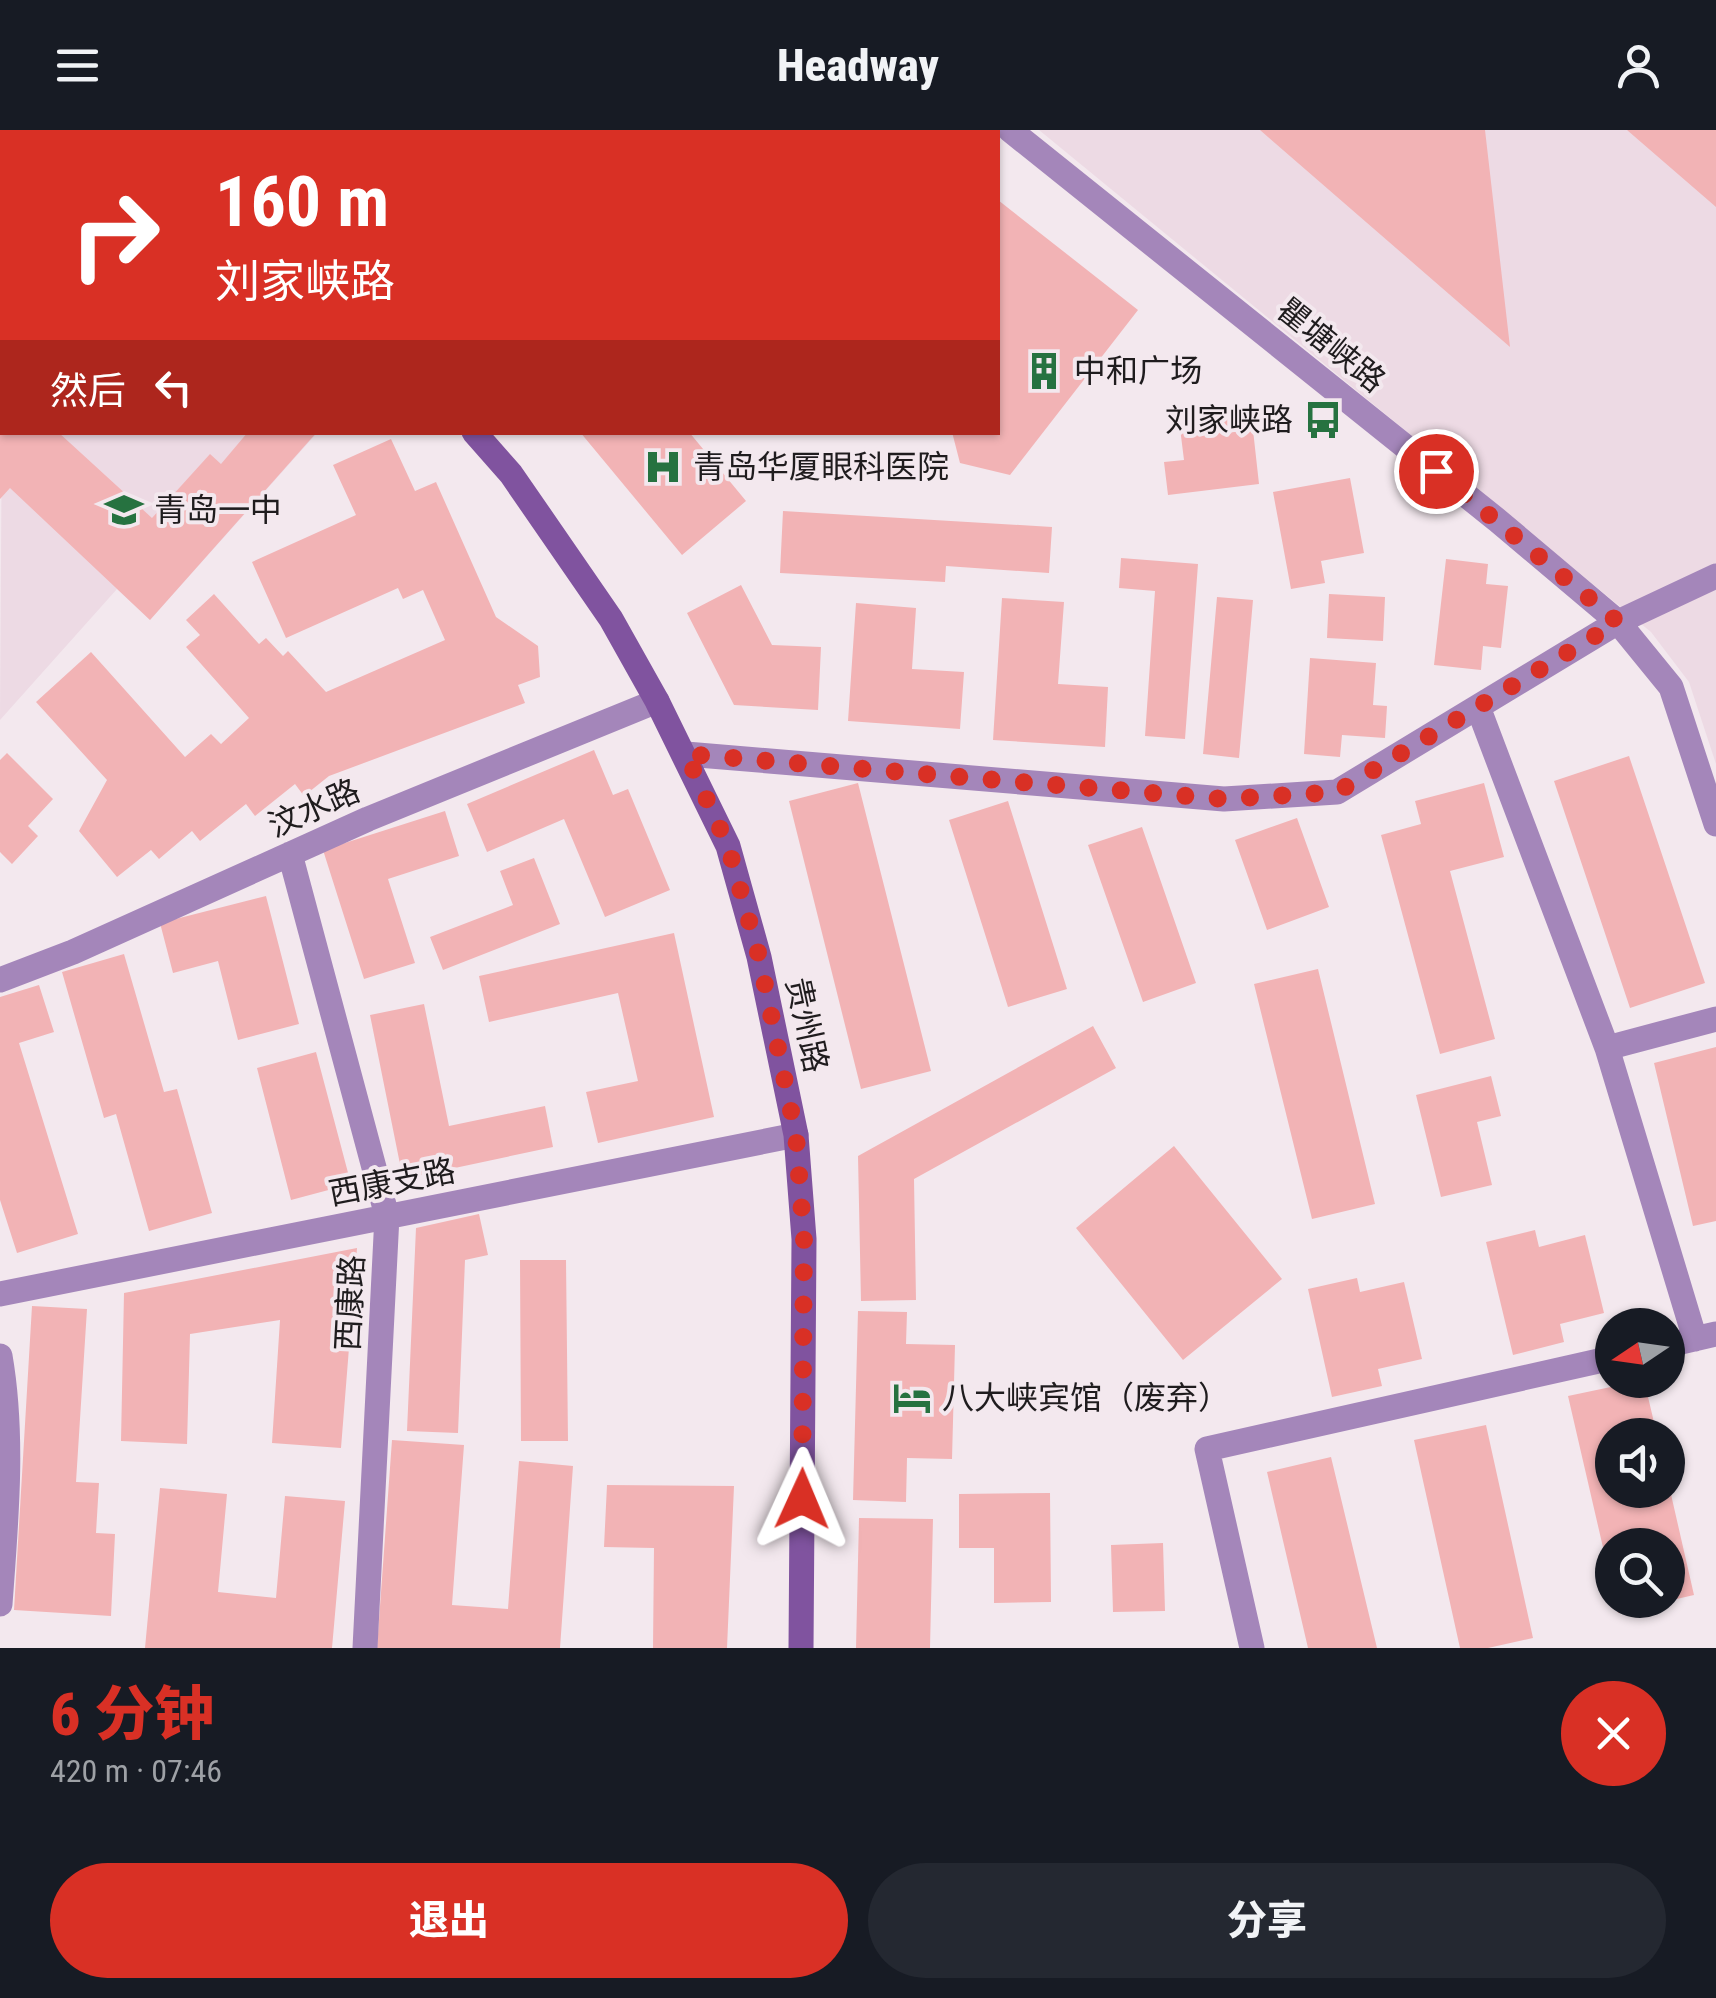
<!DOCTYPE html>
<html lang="zh">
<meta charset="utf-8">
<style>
body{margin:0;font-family:"Roboto Condensed","Noto Sans SC",sans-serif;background:#242831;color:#f1f3f6;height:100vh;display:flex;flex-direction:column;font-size:38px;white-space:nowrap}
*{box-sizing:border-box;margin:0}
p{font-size:32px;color:#9ea1a6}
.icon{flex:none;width:55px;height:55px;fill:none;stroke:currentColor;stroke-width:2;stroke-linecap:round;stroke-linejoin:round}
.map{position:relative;height:1518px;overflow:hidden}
.drawer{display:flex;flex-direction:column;background:#171b24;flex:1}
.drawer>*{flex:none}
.top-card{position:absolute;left:0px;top:0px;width:1000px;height:305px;box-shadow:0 2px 8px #0004;background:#d93025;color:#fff;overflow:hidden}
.needle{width:65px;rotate:257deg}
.controls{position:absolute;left:1595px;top:1178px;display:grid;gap:20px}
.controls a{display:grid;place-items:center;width:90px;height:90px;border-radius:50%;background:#171b24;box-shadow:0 2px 8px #0004;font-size:50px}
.pin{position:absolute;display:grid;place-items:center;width:85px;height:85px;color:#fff;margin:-42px;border:5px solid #fff;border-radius:50%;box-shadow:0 2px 10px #0007}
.me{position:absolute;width:110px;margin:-55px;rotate:1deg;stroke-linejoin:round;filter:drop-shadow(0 0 8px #0008)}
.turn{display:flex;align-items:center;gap:35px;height:210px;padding:0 50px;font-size:45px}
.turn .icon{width:130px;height:130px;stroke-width:2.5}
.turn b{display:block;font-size:70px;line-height:85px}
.then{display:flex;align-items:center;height:95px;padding:0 50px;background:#0003;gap:20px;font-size:38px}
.round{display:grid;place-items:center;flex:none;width:105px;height:105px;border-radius:52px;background:#242831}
.overview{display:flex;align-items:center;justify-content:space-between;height:170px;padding:0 50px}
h1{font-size:60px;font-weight:800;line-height:75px;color:#d93025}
.button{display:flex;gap:20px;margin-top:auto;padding:20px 50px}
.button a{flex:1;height:115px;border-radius:60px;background:#d93025;color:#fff;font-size:40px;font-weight:800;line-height:115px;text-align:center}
.button a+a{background:#242831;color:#f1f3f6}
header{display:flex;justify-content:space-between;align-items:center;height:130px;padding:0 50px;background:#171b24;font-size:45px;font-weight:800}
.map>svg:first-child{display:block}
.built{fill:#eddae4}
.building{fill:#f2b3b5}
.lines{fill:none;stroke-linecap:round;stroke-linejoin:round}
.service{stroke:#a486ba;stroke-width:15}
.minor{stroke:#a486ba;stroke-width:25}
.secondary{stroke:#80539f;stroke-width:25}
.route{stroke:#d93025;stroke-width:18;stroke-dasharray:0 32.4}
.labels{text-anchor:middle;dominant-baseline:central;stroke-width:8;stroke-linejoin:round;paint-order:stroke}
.street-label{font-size:32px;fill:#1f1c1e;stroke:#f3e8ee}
.poi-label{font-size:32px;fill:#1f1c1e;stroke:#f3e8ee;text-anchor:start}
</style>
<header><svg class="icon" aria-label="menu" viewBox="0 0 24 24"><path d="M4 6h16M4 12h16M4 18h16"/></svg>Headway<svg class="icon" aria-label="person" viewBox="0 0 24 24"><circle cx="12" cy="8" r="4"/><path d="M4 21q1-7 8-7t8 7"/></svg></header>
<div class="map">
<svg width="1716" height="1518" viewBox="0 0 1716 1518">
<rect width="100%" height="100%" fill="#f3e8ee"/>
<path class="built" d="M1039,0H1716V634L1689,552L1651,502Z
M2,272V302L317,303L150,490L117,459L0,590Z"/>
<path class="building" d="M1260,0H1485L1510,217Z
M1627,0H1716V77Z
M998,70L1138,180L1010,345L960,333L952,302H998Z
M1251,282L1259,354L1168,365L1164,332L1184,330L1179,290Z
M0,302H58L152,388L210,324L221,334L248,302H317L150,490L10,358L0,369Z
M580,302H689L746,371L682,425Z
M391,309L415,361L436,352L496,487L538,516L540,547L518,555L525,573L329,646L304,666L295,654L255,686L246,674L200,711L192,701L159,729L151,720L117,747L79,701L107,650L36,572L91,522L185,627L211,604L221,614L249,588L186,517L200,505L186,490L214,464L259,514L266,508L283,526L288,521L326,562L445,510L423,460L403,469L398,458L286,508L252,432L356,385L333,335Z
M1350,348L1364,423L1321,431L1325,453L1291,459L1273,362Z
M783,381L1052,397L1049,443L946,436L945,452L780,443Z
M1121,428L1198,434L1185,609L1145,606L1155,461L1119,458Z
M1446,429L1488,434L1486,454L1508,456L1501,518L1483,516L1481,540L1434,535Z
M741,455L772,515L821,517L818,580L734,575L687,483Z
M1329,464L1385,467L1383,511L1327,508Z
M1217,467L1253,470L1239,628L1203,624Z
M1002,468L1064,472L1058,554L1108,557L1105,617L993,610Z
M856,473L916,478L912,539L964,542L960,599L848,591Z
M1310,528L1376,533L1373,575L1387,576L1385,608L1342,605L1340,627L1304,624Z
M594,620L613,665L628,659L670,760L605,787L564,689L487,722L467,674Z
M7,623L53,669L28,696L38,706L12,734L0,722V630Z
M1629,626L1705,853L1630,878L1554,651Z
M858,653L931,941L861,959L789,671Z
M1484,653L1504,727L1450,741L1495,909L1440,924L1381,705L1421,694L1415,671Z
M1008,671L1067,859L1008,877L949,690Z
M445,681L459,726L388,749L415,833L364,849L323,720Z
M1297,688L1329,777L1267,800L1235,710Z
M1142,697L1196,853L1143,872L1088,715Z
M534,728L560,794L443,840L430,807L513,775L500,741Z
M266,766L299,894L238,910L218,831L173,843L160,793Z
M674,803L714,987L598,1013L586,962L638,951L618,863L489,892L479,846Z
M124,824L164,962L177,959L212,1083L149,1101L116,984L104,988L62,842Z
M1318,839L1375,1074L1312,1089L1254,854Z
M39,855L54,902L19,913L78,1104L17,1123L0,1070V867Z
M424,874L449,996L545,976L553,1017L403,1049L370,885Z
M1093,896L1116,938L914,1049L916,1170L861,1171L858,1026Z
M1716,917V1091L1693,1096L1654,933Z
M316,922L351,1054L291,1070L257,938Z
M1491,946L1501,986L1477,992L1492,1055L1441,1067L1416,965Z
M1174,1016L1282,1149L1183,1230L1076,1098Z
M479,1084L488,1125L465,1130L458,1303L407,1301L416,1098Z
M1535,1100L1539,1117L1585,1105L1604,1183L1560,1194L1564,1212L1513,1225L1486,1112Z
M357,1118L341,1318L272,1313L280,1190L190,1204L187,1314L121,1311L124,1163Z
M520,1130H566L568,1311H521Z
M1357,1148L1360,1162L1404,1152L1422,1229L1378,1239L1382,1256L1332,1267L1308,1159Z
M32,1176L87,1179L76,1352L99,1353L96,1403L115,1404L111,1486L14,1480Z
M858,1181L907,1182L906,1214L955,1215L952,1329L907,1328L906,1372L853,1370Z
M1644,1250L1657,1305H1612V1360H1670L1694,1465L1668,1471V1415H1612L1611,1452L1568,1266Z
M1486,1295L1533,1508L1488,1518H1460L1414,1310Z
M392,1310L464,1315L452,1475L508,1479L519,1331L573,1336L560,1518H377Z
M1331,1327L1377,1518H1308L1267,1342Z
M607,1355L734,1356L727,1518H653L654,1418L604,1417Z
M160,1358L227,1364L218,1462L276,1468L285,1366L345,1371L332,1518H145Z
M1050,1363L1051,1472L994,1473V1418H959V1364Z
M859,1388L933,1389L930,1518H856Z
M1163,1413L1165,1481L1113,1482L1111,1415Z
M1615,1470H1666V1472L1618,1483Z"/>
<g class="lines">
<path class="service" d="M394,0L397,2
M75,2L77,0
M280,2L282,0
M0,74L2,76
M0,207L2,204"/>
<path class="minor" d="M1010,0L1497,390L1618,492L1671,557L1716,694
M1478,577L1607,918L1695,1209
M686,624L1224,669L1337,662L1618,492L1716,446
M290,724L387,1086L365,1518
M0,850L73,822L368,689L657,571
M1607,918L1716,889
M0,1164L796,1005
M1668,1215L1716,1204
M0,1226C14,1307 6,1392 0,1474
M1252,1518L1207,1319L1612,1228"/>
<path class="secondary" d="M118,0L121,2
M474,302L511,344L611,489L657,571L728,716L759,827L796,1005L804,1109L801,1518"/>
</g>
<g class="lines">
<path class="route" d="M802,1369L804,1109L796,1005L759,826L728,716L686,624L1224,669L1337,662L1618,492L1436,341"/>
</g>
<defs>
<g id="building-bare" transform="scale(3)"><path d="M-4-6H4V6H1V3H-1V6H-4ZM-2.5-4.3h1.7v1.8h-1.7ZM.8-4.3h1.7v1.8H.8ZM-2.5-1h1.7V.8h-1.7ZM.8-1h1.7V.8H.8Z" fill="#267240" stroke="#f3e8ee" stroke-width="2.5" paint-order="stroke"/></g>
<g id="bus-bare" transform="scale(3)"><path d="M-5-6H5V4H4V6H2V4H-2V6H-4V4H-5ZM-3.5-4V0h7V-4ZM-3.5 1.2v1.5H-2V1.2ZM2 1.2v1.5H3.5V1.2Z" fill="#267240" stroke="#f3e8ee" stroke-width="2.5" paint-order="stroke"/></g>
<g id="hospital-bare" transform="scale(3)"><path d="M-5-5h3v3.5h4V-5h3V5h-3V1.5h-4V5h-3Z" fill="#267240" stroke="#f3e8ee" stroke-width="2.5" paint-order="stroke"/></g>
<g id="school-bare" transform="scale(3)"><path d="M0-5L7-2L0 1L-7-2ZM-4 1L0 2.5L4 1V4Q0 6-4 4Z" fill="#267240" stroke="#f3e8ee" stroke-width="2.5" paint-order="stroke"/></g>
<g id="hotel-bare" transform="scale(3)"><path d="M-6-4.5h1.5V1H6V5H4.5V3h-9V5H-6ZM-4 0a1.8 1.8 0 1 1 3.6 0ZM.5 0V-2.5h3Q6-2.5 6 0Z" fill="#267240" stroke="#f3e8ee" stroke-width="2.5" paint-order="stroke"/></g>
</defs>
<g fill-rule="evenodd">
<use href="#building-bare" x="1044" y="241"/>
<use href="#bus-bare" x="1323" y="290"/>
<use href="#hospital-bare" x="663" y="337"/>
<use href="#school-bare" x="124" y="380"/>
<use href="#hotel-bare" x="912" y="1268"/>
</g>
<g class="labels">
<g class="street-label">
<text transform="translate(1331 215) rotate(39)">瞿塘峡路</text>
<text transform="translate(314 678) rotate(-24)">汶水路</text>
<text transform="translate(807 895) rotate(78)">贵州路</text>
<text transform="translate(392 1052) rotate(-11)">西康支路</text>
<text transform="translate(350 1173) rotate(-87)">西康路</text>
</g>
<g class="poi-label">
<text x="1074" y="241">中和广场</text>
<text x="1293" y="290" text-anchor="end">刘家峡路</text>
<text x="693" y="337">青岛华厦眼科医院</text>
<text x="154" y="380">青岛一中</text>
<text x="942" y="1268">八大峡宾馆（废弃）</text>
</g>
</g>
</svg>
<div class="controls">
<a><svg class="needle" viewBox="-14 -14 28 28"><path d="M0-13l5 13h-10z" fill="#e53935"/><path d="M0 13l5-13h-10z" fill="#9ea1a6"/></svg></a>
<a><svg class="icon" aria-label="sound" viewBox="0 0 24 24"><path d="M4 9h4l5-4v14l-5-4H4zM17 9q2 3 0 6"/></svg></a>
<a><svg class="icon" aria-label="search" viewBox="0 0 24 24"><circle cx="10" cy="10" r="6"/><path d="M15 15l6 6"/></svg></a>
</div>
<div class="pin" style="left:1436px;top:341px;background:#d93025"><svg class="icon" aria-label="arrive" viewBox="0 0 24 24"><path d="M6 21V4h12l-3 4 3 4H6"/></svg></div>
<svg class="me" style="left:802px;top:1369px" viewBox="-20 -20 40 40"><path d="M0-17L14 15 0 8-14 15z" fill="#d93025" stroke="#fff" stroke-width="4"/></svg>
<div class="top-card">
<div class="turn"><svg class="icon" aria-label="right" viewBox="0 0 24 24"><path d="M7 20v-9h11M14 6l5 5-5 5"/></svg><div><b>160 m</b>刘家峡路</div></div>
<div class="then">然后<svg class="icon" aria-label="left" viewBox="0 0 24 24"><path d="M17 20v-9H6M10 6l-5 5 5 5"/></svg></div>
</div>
</div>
<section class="drawer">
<div class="overview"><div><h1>6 分钟</h1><p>420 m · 07:46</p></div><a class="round" style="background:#d93025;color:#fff"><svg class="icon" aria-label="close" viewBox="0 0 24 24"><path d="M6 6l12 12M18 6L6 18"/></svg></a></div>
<div class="button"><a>退出</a><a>分享</a></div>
</section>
